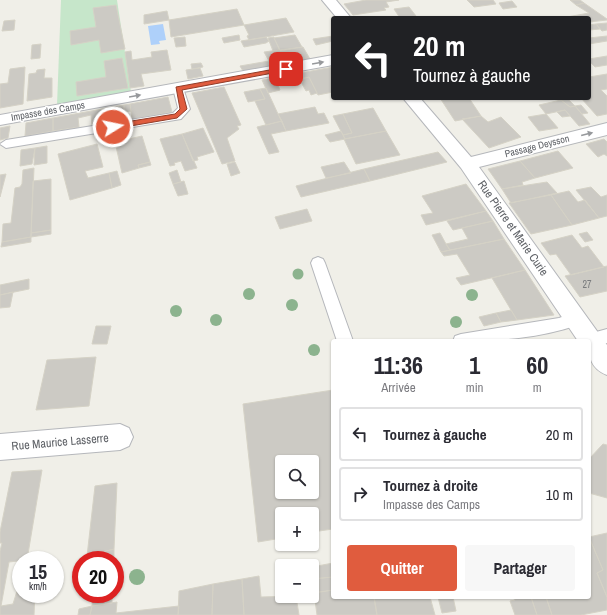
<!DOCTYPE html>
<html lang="fr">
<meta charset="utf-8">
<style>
body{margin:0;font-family:"Archivo Narrow",sans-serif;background:#f7f7f7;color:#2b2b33;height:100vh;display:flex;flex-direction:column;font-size:15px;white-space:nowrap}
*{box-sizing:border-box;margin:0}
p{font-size:13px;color:#7c7c81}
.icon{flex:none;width:22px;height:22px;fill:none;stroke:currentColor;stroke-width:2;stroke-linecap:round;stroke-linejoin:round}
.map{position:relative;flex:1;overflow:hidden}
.side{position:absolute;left:331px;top:339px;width:260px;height:260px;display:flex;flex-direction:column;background:#fff;border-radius:4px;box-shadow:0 1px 3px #0004}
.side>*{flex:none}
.hud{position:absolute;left:331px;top:16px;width:260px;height:84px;border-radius:4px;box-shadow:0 1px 3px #0004;background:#202124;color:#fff;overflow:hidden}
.tools{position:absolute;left:275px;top:455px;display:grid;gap:8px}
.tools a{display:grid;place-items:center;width:44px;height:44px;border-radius:4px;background:#fff;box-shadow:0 1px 3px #0004;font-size:20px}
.speed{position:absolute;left:12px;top:551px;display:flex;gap:8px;font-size:20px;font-weight:700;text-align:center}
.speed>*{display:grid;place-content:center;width:52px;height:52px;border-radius:50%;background:#fff;box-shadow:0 1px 3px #0004;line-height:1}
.speed small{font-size:10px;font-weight:400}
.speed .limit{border:6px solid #d22;background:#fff;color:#111}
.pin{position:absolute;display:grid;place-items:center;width:34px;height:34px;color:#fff;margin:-17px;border-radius:8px;box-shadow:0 2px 6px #0006}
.me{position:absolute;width:44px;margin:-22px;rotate:80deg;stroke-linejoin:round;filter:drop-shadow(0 0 3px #0008)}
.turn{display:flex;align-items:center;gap:14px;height:84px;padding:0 16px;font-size:18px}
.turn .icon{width:52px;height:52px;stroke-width:2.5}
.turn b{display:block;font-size:28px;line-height:34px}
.eta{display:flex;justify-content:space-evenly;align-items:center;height:68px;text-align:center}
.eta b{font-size:24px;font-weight:800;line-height:28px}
.cta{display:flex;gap:8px;margin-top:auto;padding:8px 16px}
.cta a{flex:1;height:46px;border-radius:4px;background:#e05c3e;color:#fff;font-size:16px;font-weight:800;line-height:46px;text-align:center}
.cta a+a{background:#f7f7f7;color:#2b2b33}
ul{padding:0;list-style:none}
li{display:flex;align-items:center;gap:12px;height:54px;margin:0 8px 6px;padding:0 8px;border:2px solid #e1e1e2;border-radius:4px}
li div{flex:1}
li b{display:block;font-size:15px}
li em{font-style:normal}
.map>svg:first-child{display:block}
.green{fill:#c6e6ca}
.water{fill:#aed0fa}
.building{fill:#cccac4;stroke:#d5d2c6;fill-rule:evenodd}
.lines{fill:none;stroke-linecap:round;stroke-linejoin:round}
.service-casing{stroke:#b5b7bb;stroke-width:2}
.minor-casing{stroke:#b5b7bb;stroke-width:2}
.service{fill:#fff;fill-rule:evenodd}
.minor{fill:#fff;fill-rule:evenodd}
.tree{fill:#8cb38e}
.oneway{fill:#97999c}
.route{fill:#e05c3e;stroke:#923c28}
.labels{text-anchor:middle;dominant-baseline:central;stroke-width:3;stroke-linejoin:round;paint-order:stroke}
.far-street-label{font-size:10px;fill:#5f6267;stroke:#fff}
.number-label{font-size:10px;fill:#7a7c7e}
.street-label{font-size:12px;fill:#5f6267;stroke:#fff}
</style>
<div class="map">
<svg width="607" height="615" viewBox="0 0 607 615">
<rect width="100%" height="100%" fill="#f0efe8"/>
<path class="green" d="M61,0H117L131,92L57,105Z"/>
<path class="water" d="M163,24L166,40L159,41L160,44L151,45L148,26Z"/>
<path class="building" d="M366,0H399L386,2L389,7L384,8L386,10L353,15L344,4Z
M467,0H493L496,4L474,7Z
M570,0H580L584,3L576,5Z
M512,1L517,7L503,9L499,3Z
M584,3L607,19V20L589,22V18L567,17L589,13L576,5Z
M116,5L125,49L101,53L99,40L71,45L70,31L96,27L93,8Z
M409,7L416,16L400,18L394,9Z
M237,9L244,25L171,37L169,20Z
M167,11L169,20L144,24V15Z
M286,18L294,32L249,40L247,36L249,35L244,25Z
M15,20L14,30L2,31L4,21Z
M607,23V30L602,31L596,24Z
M596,24L600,29L589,30V25Z
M239,35L240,40L224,43L222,38Z
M295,35L302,47L280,51L274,38Z
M333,36V41L316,45L313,39Z
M607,36V41L589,44V38Z
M185,37L186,46L176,47L174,38Z
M266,37L269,41L266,43L244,47L241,41Z
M274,37V38L280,50L273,51L268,38Z
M41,44L40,58L31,59L32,45Z
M303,47L310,59L243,71L240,66L269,61L264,52Z
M167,50L171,70L141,74L144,86L130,88L125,52L131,51L132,60L152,57L151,52Z
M607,56V65L595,67L589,61V59Z
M122,58L128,88L77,96L76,82L106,77L104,61Z
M201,63L203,67L192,69L191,64Z
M25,67L23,104L0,108V84L8,83L10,69Z
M333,67V92L318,95L309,77L277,83L280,90L268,93L262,80Z
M200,68L203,76L188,79L186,70Z
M45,69L44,78H52V97L27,101L29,74L36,73L37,70Z
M607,74V89L601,90L607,96V114L597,116L581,98H589V77Z
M309,77L317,93L311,95L309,90L306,91L301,82H303L302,79Z
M224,87L241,125L237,126L239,129L227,138L235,161L222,164L192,93Z
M266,88L278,114L282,121L266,125L255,101L265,99L260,89Z
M260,89L265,99L248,102L244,92Z
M168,97L172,112L132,119L130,104Z
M440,98H469L481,116L455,121Z
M568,99L575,106L570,107L561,100Z
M561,100L570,107L575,106L590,124L579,126L565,110L546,114L539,105Z
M130,104L131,111L124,112V105Z
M124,105V110L112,113L113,122L103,123L102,109Z
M581,105L588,113L582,114L575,106Z
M315,107L318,114L324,113L329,123L286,131L278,114Z
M373,108L386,131L345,139L343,135L352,133L343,114Z
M102,109L103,123L92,125L91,115L78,118L79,127L53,131V118Z
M565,110L570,116L562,117L557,112Z
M343,114L352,133L343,135L333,116Z
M546,114L558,128L539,131L528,117Z
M481,116L488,122L501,117L521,137L489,148L462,119Z
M53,118V131L25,136L26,123Z
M282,121L286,131L271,134L279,152L269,154L257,127Z
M10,126L8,138L0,140V128Z
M203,128L214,152L197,157L198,160L193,161L182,134Z
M341,131L345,139L330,142L325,135Z
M386,131L400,155L356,164L344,139Z
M182,134L197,168L185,171L181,161L174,163L175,165L170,166L160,139Z
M142,136L150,162L138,165L139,168L122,173L115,142Z
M604,139L607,142V156L604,154L598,157L586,144Z
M97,144L103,167L85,171L88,178L109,173L112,188L70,200L58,154Z
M47,146V163L34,165L35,148Z
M35,148L32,164L20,166L21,150Z
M558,151L573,168L535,178L520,161Z
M438,152L447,162L370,181L364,169Z
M520,161L535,178L522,182L523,185L502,189L488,169Z
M150,162L151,165L139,168L138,165Z
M235,162L240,173L231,176L227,164Z
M344,162L351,173L326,178L321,167Z
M34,168L31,237L2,242L3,224L11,223L15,188L20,187L22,184L23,170Z
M364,169L370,181L301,197L296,186Z
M177,170L181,182L173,184L169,173Z
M117,171L121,185L112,188L109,173Z
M6,174L0,197V175Z
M51,179V230L31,233L33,181Z
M184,181L188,194L178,196L173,184Z
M547,182L557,193L511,203L502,189Z
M466,184L486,211L426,225L421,215L433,213L422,196Z
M591,187L601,197L607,195V216L599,218L576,190Z
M569,191L578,202L585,200L599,218L572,225L551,195Z
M551,195L572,225L531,234L509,203Z
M307,209L312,221L280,229L275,217Z
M486,211L493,221L453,230L447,221Z
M493,221L504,239L450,250L446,244L468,239L462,228Z
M51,230V234L31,237V233Z
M587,232L593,240L585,242L579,234Z
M440,233L446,244L450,250L441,252L432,235Z
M572,235L582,248L588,246L604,267L571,275L556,254L550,255L541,243Z
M31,237V242L1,247L2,242Z
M504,239L525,270L461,285L456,278L470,275L457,254L444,256L441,252Z
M607,266V291L580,297L565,276Z
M525,270L554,315L517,320L492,278Z
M29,279V289L0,295V285Z
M13,292L10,307L0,308V295Z
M511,310L517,320L501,322L496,313Z
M496,313L501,322L484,326L479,317Z
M96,326H111L107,344H92Z
M96,357L89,406L36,410L47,360Z
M333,390V529L312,532V514H282V538L258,542L243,404ZM282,462H312V492H282Z
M603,444L607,445V498L589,493V459Z
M42,470L27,560L9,562L1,606L13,604L17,591L21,590V594H35L34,615H0V551L2,543H0V532L12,472Z
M117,483L114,549L87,556L95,486Z
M607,533V597L597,573L603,570L589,537Z
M589,537L603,570L597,573L607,597V610L581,615H552L546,597H589Z
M114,549V560H97L98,553Z
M333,563V577L312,579V567Z
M259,576L261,597L296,596L299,615H244L242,579Z
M333,577V590L312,593V579Z
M242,579L244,615H212L213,584Z
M213,584L212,615H178L179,591Z
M333,590V597H374L377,615H317L314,593Z
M93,594H112V603L92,606Z
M374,597H430L435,615H377Z
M438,597H453L456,611L442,613Z
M514,597H531L537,615H515L510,601L515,600Z
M531,597H546L552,615H537Z
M117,602L116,613L179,606L178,615H90L92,606Z
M92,606L90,615H78L79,609Z"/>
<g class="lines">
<g class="service-casing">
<path id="service" d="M178,85L183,88L190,109L181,119L6,148L0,144L6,140L173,113L178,108L173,88Z
M318,257L323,259L325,263L353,341H337L311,263L313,259Z
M576,312L581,314L584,319L581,324C537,339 499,341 453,341L455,336L461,334L559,318Z
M607,329V343L591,347L589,346V341H584L585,335Z"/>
</g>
<g class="minor-casing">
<path id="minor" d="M322,0H336L351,18H337Z
M333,55V65L0,125V115Z
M403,98H420L471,157L607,123V135L479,167L607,345V375C590,368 589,357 589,341H578L461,168Z
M120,424L129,428L133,437L129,446L120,450L0,460V434Z"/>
</g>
<use href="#service" class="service"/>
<use href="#minor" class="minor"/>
</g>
<g class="tree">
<circle cx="298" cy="274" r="5.5"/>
<circle cx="249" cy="294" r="6"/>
<circle cx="472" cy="295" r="6"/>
<circle cx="292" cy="305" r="6"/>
<circle cx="176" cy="311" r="6"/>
<circle cx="216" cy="320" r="6"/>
<circle cx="456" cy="322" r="6"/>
<circle cx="314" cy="350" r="6"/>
<circle cx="137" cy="577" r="8"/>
</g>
<defs><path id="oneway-solid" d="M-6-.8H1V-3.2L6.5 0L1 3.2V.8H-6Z"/></defs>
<g class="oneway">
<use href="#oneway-solid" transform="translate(318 63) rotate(-10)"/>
<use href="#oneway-solid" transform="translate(135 96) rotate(-10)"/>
<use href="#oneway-solid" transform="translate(587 134) rotate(-14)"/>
</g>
<path class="route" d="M286,67H289V70L182,90L187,109L177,118L113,129L109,127L113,124L175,114L180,109L176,87Z"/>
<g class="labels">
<g class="far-street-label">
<text transform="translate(48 111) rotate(-10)">Impasse des Camps</text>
<text transform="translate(537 146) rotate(-14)">Passage Deysson</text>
</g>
<g class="number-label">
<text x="587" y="284">27</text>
</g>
<g class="street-label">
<text transform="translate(513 228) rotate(55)">Rue Pierre et Marie Curie</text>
<text transform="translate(60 442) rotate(-5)">Rue Maurice Lasserre</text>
</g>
</g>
</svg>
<div class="tools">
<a><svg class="icon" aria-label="search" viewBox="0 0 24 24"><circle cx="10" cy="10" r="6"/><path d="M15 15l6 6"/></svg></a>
<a>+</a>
<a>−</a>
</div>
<div class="speed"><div>15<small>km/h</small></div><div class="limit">20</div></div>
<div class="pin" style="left:286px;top:69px;background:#d93025"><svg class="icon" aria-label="arrive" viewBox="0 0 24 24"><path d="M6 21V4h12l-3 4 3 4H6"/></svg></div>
<svg class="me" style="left:113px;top:127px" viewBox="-20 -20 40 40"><circle r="17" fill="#e05c3e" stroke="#fff" stroke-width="3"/><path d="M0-11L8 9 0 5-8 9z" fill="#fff"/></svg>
<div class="hud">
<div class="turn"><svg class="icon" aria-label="left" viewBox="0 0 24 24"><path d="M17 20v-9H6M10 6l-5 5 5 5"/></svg><div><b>20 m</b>Tournez à gauche</div></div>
</div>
<section class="side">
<div class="eta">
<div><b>11:36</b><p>Arrivée</p></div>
<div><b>1</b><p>min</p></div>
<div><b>60</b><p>m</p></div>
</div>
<ul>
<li><svg class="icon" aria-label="left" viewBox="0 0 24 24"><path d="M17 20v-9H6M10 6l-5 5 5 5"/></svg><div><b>Tournez à gauche</b></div><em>20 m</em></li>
<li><svg class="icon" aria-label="right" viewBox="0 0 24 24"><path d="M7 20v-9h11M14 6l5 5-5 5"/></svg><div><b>Tournez à droite</b><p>Impasse des Camps</p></div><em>10 m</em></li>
</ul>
<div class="cta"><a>Quitter</a><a>Partager</a></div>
</section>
</div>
